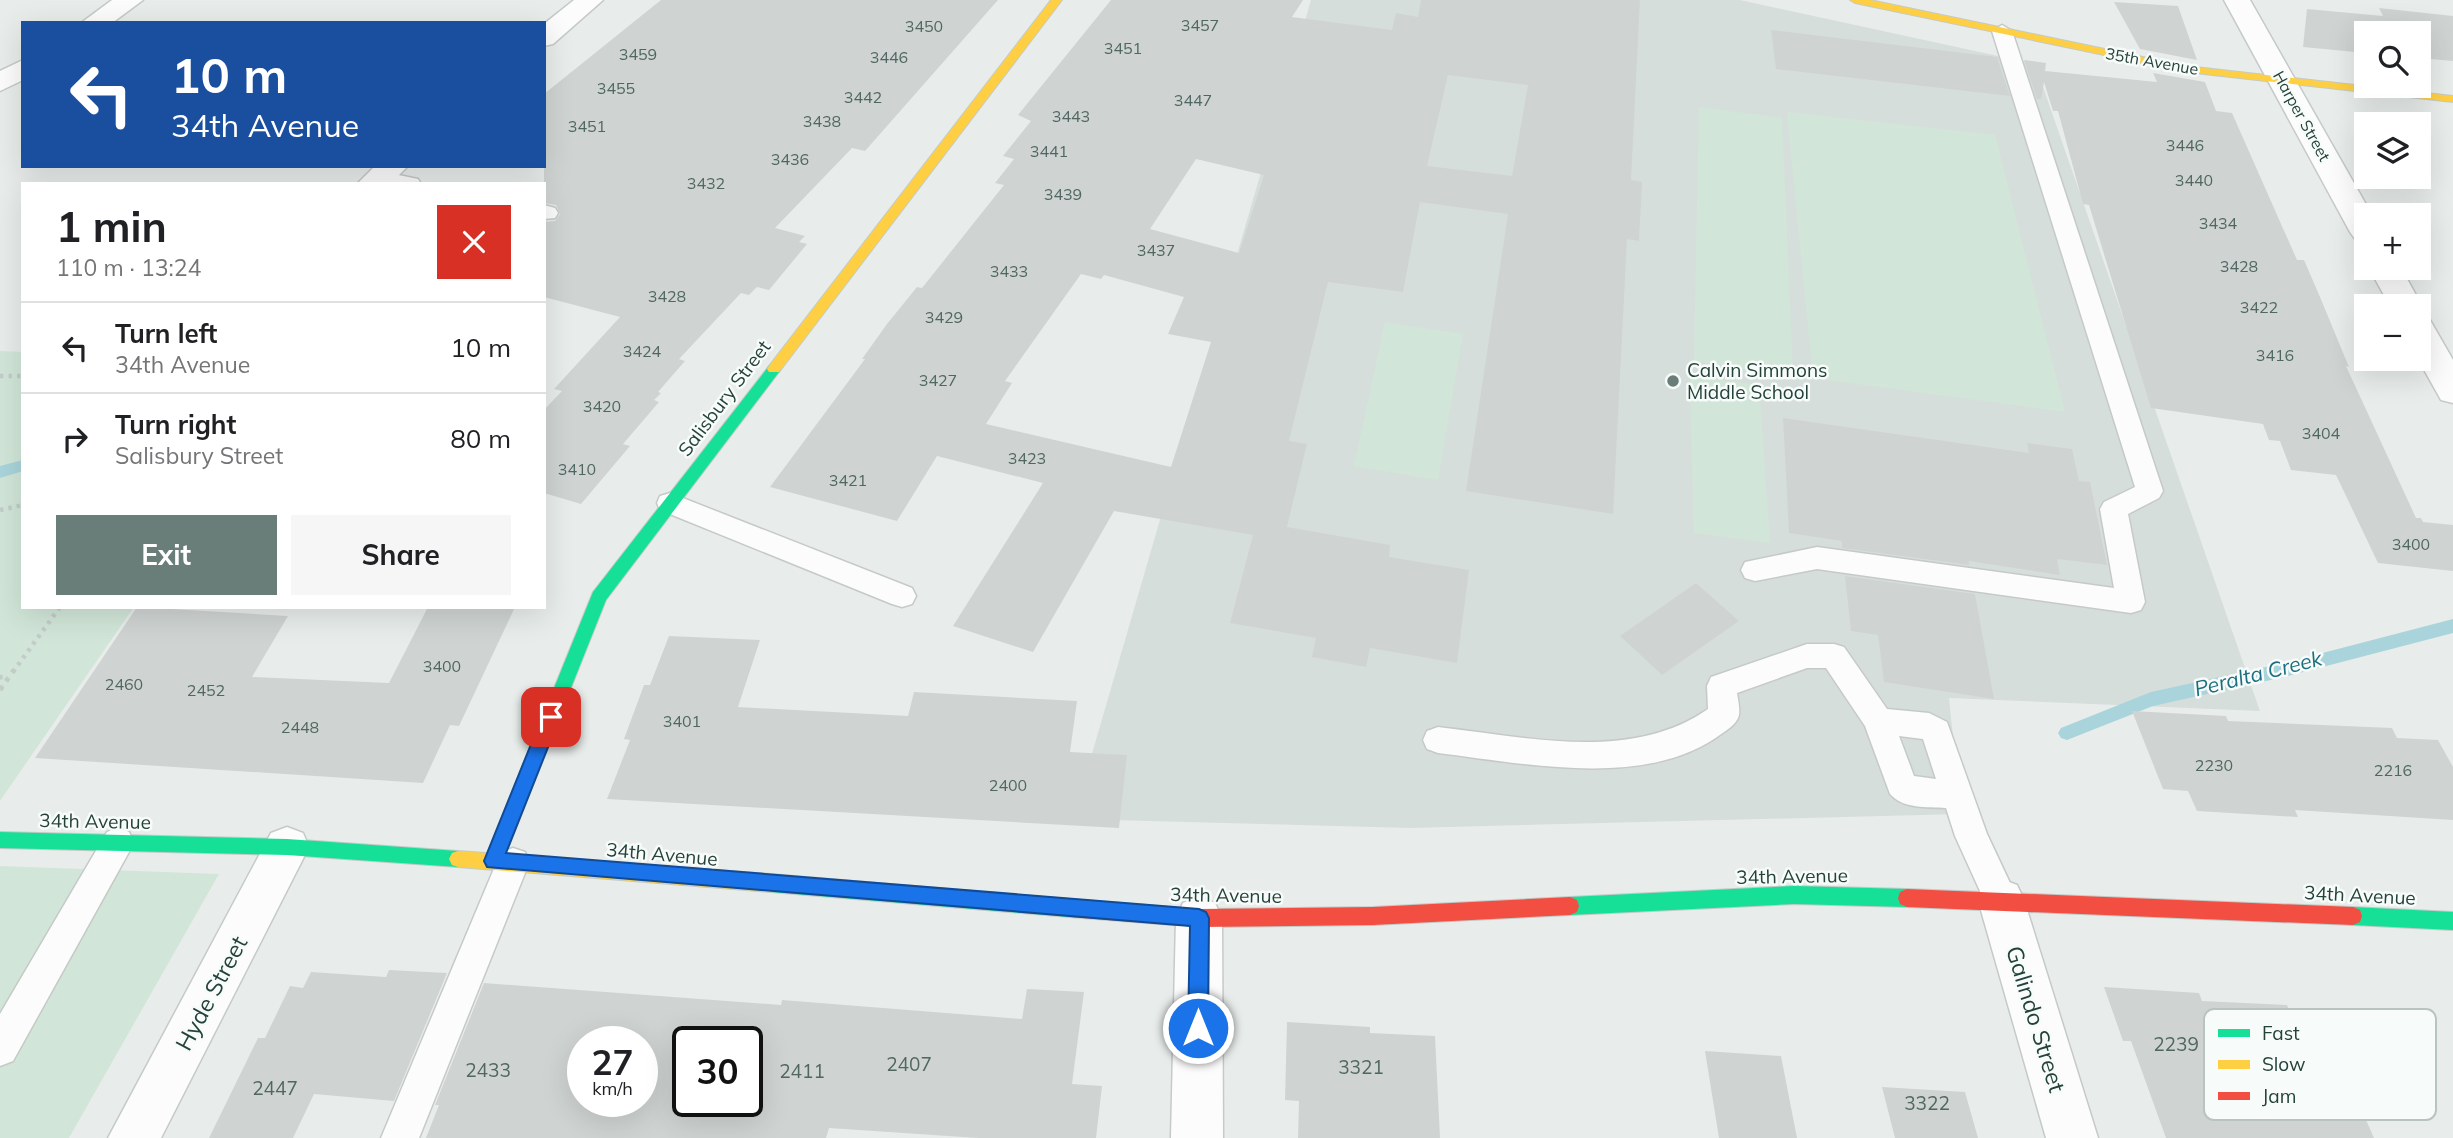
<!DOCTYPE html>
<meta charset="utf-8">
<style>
body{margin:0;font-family:Mulish,sans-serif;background:#f6f6f6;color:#202124;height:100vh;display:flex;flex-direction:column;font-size:26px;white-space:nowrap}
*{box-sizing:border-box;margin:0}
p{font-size:23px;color:#757577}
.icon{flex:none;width:38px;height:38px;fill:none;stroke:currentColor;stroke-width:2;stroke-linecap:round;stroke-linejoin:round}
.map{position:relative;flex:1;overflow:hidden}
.panel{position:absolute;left:21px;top:182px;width:525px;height:427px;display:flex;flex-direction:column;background:#fff;border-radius:0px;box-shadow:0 7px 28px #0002}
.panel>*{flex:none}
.top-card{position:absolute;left:21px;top:21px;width:525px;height:147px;border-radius:0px;box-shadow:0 7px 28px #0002;background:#1a4fa0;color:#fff;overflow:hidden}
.tools{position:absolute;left:2354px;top:21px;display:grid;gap:14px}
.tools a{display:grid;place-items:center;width:77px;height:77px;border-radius:0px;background:#fff;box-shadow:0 7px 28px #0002;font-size:35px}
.speed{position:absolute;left:567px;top:1026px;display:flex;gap:14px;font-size:35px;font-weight:700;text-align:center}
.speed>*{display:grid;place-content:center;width:91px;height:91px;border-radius:50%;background:#fff;box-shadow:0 7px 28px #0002;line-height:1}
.speed small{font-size:18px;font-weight:400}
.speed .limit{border:4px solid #111;border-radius:10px;background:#fff;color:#111}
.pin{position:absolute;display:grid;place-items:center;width:60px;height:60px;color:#fff;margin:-30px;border-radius:14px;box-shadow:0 4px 10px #0006}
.me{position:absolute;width:77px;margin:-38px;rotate:0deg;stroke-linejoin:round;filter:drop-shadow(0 0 5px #0008)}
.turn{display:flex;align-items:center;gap:24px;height:147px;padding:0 35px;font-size:32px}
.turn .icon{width:91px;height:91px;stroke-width:2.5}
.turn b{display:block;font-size:49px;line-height:60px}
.round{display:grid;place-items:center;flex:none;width:74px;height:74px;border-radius:0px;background:#f6f6f6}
.overview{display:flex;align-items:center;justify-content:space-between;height:119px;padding:0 35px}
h1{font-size:42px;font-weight:700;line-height:52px}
.cta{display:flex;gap:14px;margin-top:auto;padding:14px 35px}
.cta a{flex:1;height:80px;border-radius:0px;background:#697e78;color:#fff;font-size:28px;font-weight:700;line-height:80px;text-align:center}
.cta a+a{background:#f6f6f6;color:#202124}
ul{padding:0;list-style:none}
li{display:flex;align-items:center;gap:21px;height:91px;padding:0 35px;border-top:2px solid #e0e0e0}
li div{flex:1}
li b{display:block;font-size:26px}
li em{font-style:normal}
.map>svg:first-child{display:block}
.built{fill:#d6dedb}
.green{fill:#d1e6d8}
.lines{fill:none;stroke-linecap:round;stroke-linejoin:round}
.stream{fill:#a9d4db;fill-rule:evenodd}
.building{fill:#cfd4d2;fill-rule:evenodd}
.lane-casing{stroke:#c5cac8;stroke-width:3}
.street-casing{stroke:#c5cac8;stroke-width:3}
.fast-casing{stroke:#c3cbc8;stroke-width:2}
.slow-casing{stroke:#c3cbc8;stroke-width:2}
.jam-casing{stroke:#c3cbc8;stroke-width:2}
.path-far1{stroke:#c3ccca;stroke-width:4.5;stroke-dasharray:3.5 5;stroke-linecap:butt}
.path{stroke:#c3ccca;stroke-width:5;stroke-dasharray:4.5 6;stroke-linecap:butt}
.lane{fill:#fcfcfc;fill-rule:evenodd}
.street{fill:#fcfcfc;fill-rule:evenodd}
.fast{fill:#16e098;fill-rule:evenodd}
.slow{fill:#ffcf43;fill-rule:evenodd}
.jam{fill:#f24e42;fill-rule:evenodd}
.route{fill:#1a73e8;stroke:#114b97;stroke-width:2}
.poi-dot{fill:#697e78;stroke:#f7fbf9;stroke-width:2.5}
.labels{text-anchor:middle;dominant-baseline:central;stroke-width:5;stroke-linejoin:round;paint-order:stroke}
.number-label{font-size:16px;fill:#506761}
.far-street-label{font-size:16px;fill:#24423a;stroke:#f7fbf9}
.poi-label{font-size:19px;fill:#24423a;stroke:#f7fbf9;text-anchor:start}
.street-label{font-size:19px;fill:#24423a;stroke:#f7fbf9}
.near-number-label{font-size:19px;fill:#506761}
.water-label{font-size:21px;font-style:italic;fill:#1c6f80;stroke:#f7fbf9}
.near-street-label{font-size:23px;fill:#24423a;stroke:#f7fbf9}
.key{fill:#f7fbf9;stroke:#b8c4c0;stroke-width:2}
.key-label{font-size:19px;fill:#24423a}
</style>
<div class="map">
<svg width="2453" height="1138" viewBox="0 0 2453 1138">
<rect width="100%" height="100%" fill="#e8edeb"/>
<path class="built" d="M1311,0H1740L2035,64L2260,711L1949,698L1961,814L1410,828L1073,819Z"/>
<path class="green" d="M1699,107L1782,118L1793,376L1694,361Z
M1787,112L1995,135L2065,412L1813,378Z
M1385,322L1463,334L1438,480L1354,466Z
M0,351L23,352V607H134L0,801Z
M1690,376L1759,385L1770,543L1694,533Z
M0,866L219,874L69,1138H0Z"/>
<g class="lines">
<path class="stream" d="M23,460V471L0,478V466Z
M2453,619V633L2284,677L2153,706L2067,740L2061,738L2058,733L2061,728L2151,692L2284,663Z"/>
</g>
<path class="building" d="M661,0H998L865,151L852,148L775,228L805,236L799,242L807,244L769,290L757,287L749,295L741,293L679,359L685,361L658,392L661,393L654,400L659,402L623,444L630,446L581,504L544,493V410L562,391L554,389L620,317L544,297V222L555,221L560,214L556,205L544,203V94Z
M1111,0H1303L1292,17L1392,30L1396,13L1418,17L1421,0H1640L1631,180L1642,182L1639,241L1627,239L1613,514L1466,491L1508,214L1420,202L1403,292L1328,282L1289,441L1307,444L1287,527L1390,545L1389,557L1469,570L1457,663L1370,648L1366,667L1312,657L1316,638L1230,623L1253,535L1114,511L1033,652L953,626L1043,483L937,456L897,521L770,487L865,359H862L887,324L917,287L922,288L1004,185L995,183L1014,159L1003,156L1031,121L1018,115ZM1448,75L1528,85L1512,176L1427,166ZM1196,159L1264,175L1239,253L1150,229ZM1081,274L1101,279L1104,275L1184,297L1168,334L1211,342L1171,467L986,424L1012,383L1005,381Z
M2114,2L2178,6L2197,60L2140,49Z
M2379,8L2453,16V61L2418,58V33H2366V53L2303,47L2307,9L2383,16Z
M1771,30L1997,57L2010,96L1776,69Z
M2024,60L2046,63L2045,71L2157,82L2153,73L2205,82L2216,111L2232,113L2297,260H2304L2320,297L2349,367L2346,366L2416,518H2421L2423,522L2453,525V571L2378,563L2336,475L2291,470L2280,441L2269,440L2263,424L2151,408L2089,205L2083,204L2058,111H2053L2044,82L2041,99H2037Z
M1783,418L2029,453L2027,443L2072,449L2079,481L2090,482L2107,565L2057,559L2060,575L1969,561V565L1842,548V541L1789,533Z
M1845,576L1975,594L1994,699L1884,682L1878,635L1851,631Z
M1696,583L1739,621L1662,675L1620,636Z
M137,607L288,616L252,677L389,683L428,607H515L459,726L450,725L423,783L35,758Z
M669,636L760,640L738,707L908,716L914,692L1077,701L1070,752L1127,755L1119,828L607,799L630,740L624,739L644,685H650Z
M2132,711L2226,716L2228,721L2392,728L2397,738L2438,740L2453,767V820L2295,810L2298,817L2197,811L2188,791L2163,789Z
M389,970L447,973L394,1101L314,1094L293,1138H209L258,1038H265L290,986L303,988L311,972L386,977Z
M484,983L781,1005L782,1000L1022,1019L1027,989L1084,992L1072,1084L1102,1086L1096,1138H978L829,1128L826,1138H426L439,1105H435ZM583,1041H642V1101H583ZM688,1041H747V1101H688Z
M2104,987L2199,993L2202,1001L2287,1005L2296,1026L2325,1027L2374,1138H2166L2131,1041H2123Z
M1287,1022L1370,1027V1033L1435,1036L1440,1138H1298L1299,1101L1285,1100Z
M1705,1051L1781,1056L1797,1138H1719Z
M1882,1087L1965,1092L1978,1138H1895Z"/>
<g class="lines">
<g class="lane-casing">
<path id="lane" d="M2002,25L2012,31L2163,491L2159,498L2128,514L2145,602L2141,610L2131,613L1817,569L1755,581L1745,578L1741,570L1745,562L1817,547L2114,588L2100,509L2104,502L2135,487L1992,31Z
M379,171L418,179L421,184L371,183L368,178Z
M544,205L555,208L558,213L555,218L544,219Z
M670,493L912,588L916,596L912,604L902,607L892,604L660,510L657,503L660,496Z
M1807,644H1834L1844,647L1887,709L1929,713L1947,722L1987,834L2018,900L2013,911L2001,916L1989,911L1955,836L1946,808C1927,807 1903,809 1890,794L1865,726L1826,668H1807L1737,693C1738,700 1740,708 1739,715C1737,725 1725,731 1717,737C1642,789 1522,763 1438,753L1427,749L1423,740L1427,731L1438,727C1526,737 1631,763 1708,709L1707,686L1711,677ZM1899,736L1923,739L1936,779L1914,776Z
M118,827L129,832L134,842L129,852L13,1061L0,1066V1014L107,832Z
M513,848L525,852L529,863L419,1138H381L501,852Z"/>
</g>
<g class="street-casing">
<path id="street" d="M112,0H143L112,23H81Z
M574,0H603L553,44L544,46V24Z
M2224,0H2250L2372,215H2366V242L2355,239L2350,232Z
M23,60V80L0,91V71Z
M375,166H408L390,184H357Z
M2369,268H2401L2422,306L2418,312V306H2390Z
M2418,317L2430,320L2453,360V403L2441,400L2418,359Z
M287,827L303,833L309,847L161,1138H108L271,833Z
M2001,879L2017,885L2024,900L2098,1138H2046L1978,900L1985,885Z
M1199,896L1215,903L1222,918L1223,1138H1171L1176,918L1183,903Z"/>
</g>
<g class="fast-casing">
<path id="fast" d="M774,364L779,366L781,369L779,372L606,600L502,861L499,867L493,869L487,867L484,861L593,592L769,366Z
M0,832L287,839L458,851L464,853L467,859L464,865L458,867L287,855L0,848Z
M771,874L1069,899L1076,902L1078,908L1076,914L1069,917L771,892L764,889L762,883L764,877Z
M1794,886L1907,889L1914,892L1916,898L1914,904L1907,907L1794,904L1570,915L1563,912L1561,906L1563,900L1570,897Z
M2353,907L2453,912V930L2353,925L2346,922L2344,916L2346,910Z"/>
</g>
<g class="slow-casing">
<path id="slow" d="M1051,0H1062L779,372H769L767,369L769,366Z
M1850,0H1870L2186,66L2453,96V102L2186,72L1855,3Z
M458,851L771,874L778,877L780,883L778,889L771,892L458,867L452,865L449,859L452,853Z"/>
</g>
<g class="jam-casing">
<path id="jam" d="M1907,889L2353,907L2360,910L2362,916L2360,922L2353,925L1907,907L1900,904L1898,898L1900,892Z
M1570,897L1577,900L1579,906L1577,912L1570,915L1373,925L1199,927L1069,917L1062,914L1060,908L1062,902L1069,899L1199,909L1373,907Z"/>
</g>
<path class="path-far1" d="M0,376H23
M0,510L23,505
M13,672L60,607"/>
<path class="path" d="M0,675L1,687
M0,690L14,670"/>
<use href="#lane" class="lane"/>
<use href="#street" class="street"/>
<use href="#fast" class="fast"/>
<use href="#slow" class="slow"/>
<use href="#jam" class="jam"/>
</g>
<path class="route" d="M551,710L560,717L506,853L1199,909L1206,912L1209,918L1208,1028L1206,1035L1198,1038L1191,1035L1188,1028L1190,926L487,867L484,861L542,717Z"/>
<circle class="poi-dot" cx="1673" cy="381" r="7"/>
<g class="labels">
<g class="number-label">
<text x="1200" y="25">3457</text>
<text x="924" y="26">3450</text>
<text x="1123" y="48">3451</text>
<text x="638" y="54">3459</text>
<text x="889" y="57">3446</text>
<text x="616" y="88">3455</text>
<text x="863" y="97">3442</text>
<text x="1193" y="100">3447</text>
<text x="1071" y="116">3443</text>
<text x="822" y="121">3438</text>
<text x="587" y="126">3451</text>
<text x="2185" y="145">3446</text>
<text x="1049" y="151">3441</text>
<text x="790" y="159">3436</text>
<text x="2194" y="180">3440</text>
<text x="706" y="183">3432</text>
<text x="1063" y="194">3439</text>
<text x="2218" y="223">3434</text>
<text x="1156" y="250">3437</text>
<text x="2239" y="266">3428</text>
<text x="1009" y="271">3433</text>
<text x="667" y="296">3428</text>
<text x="2259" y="307">3422</text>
<text x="944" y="317">3429</text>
<text x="642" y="351">3424</text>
<text x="2275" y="355">3416</text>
<text x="938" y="380">3427</text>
<text x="602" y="406">3420</text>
<text x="2321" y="433">3404</text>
<text x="1027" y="458">3423</text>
<text x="577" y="469">3410</text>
<text x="848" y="480">3421</text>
<text x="2411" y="544">3400</text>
<text x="442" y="666">3400</text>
<text x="124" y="684">2460</text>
<text x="206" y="690">2452</text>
<text x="682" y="721">3401</text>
<text x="300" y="727">2448</text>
<text x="2214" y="765">2230</text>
<text x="2393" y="770">2216</text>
<text x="1008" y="785">2400</text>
</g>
<g class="far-street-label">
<text transform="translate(2152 61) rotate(10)">35th Avenue</text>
<text transform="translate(2302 116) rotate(61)">Harper Street</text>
</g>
<g class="poi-label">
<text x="1687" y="370">Calvin Simmons<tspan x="1687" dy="22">Middle School</tspan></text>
</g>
<g class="street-label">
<text transform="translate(724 398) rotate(-53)">Salisbury Street</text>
<text transform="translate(95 821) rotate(1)">34th Avenue</text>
<text transform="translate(662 854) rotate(5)">34th Avenue</text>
<text transform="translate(1792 876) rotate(-1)">34th Avenue</text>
<text transform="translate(1226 895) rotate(1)">34th Avenue</text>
<text transform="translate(2360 895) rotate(3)">34th Avenue</text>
</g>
<g class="near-number-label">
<text x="2176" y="1044">2239</text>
<text x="909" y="1064">2407</text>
<text x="1361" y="1067">3321</text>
<text x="488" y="1070">2433</text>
<text x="802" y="1071">2411</text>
<text x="275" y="1088">2447</text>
<text x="1927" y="1103">3322</text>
</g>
<g class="water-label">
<text transform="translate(2258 673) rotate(-14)">Peralta Creek</text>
</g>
<g class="near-street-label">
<text transform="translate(211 993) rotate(-62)">Hyde Street</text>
<text transform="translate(2036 1019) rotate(73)">Galindo Street</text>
</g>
</g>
<rect x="2204" y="1009" width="232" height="111" rx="10" class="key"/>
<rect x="2218" y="1029" width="32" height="8" fill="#16e098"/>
<rect x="2218" y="1060" width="32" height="9" fill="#ffcf43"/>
<rect x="2218" y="1092" width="32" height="8" fill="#f24e42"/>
<g class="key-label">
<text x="2262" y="1040">Fast</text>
<text x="2262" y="1071">Slow</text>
<text x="2262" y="1103">Jam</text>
</g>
</svg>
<div class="tools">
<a><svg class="icon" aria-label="search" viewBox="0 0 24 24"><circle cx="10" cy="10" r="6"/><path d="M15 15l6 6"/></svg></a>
<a><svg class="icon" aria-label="layers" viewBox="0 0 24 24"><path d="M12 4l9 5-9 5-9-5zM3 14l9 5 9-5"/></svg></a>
<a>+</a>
<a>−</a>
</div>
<div class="speed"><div>27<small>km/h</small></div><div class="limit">30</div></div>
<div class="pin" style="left:551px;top:717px;background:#d93025"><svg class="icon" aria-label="arrive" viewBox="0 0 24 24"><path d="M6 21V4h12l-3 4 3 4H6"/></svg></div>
<svg class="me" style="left:1198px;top:1028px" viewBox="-20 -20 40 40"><circle r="17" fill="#1a73e8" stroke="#fff" stroke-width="3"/><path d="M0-11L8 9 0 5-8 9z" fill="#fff"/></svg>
<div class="top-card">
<div class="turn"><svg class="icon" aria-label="left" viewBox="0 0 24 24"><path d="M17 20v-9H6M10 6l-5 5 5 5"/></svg><div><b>10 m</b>34th Avenue</div></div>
</div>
<section class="panel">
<div class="overview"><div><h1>1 min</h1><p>110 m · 13:24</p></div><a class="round" style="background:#d93025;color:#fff"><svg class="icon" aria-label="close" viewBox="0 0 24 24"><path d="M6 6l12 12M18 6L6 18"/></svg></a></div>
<ul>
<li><svg class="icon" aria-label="left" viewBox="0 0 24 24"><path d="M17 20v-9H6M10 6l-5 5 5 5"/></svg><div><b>Turn left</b><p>34th Avenue</p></div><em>10 m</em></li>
<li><svg class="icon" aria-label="right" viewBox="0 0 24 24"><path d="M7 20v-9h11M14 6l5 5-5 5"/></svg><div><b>Turn right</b><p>Salisbury Street</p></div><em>80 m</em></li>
</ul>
<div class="cta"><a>Exit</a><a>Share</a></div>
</section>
</div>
